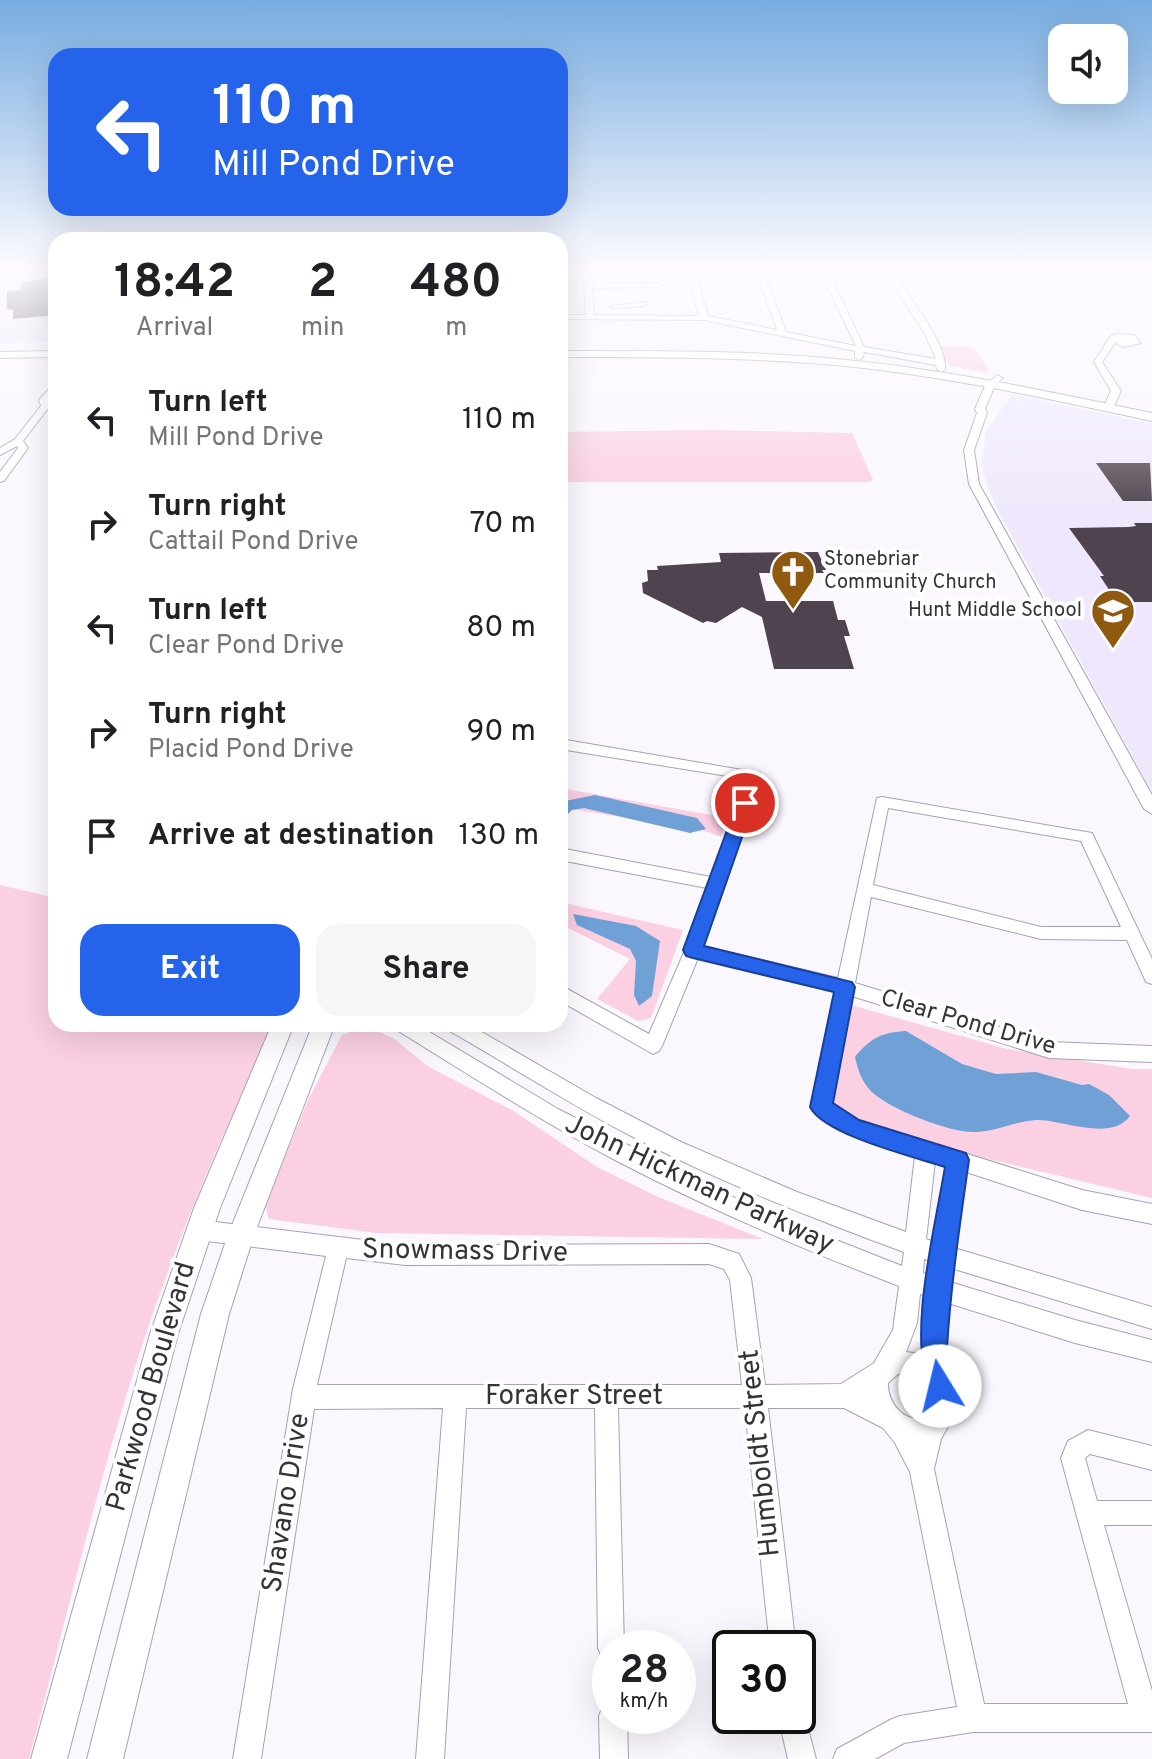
<!DOCTYPE html>
<style>
body{margin:0;font-family:Overpass,sans-serif;background:#f6f6f6;color:#202124;height:100vh;display:flex;flex-direction:column;font-size:30px;white-space:nowrap}
*{box-sizing:border-box;margin:0}
p{font-size:26px;color:#757577}
.icon{flex:none;width:44px;height:44px;fill:none;stroke:currentColor;stroke-width:2;stroke-linecap:round;stroke-linejoin:round}
.map{position:relative;flex:1;overflow:hidden}
.side{position:absolute;left:48px;top:232px;width:520px;height:800px;display:flex;flex-direction:column;background:#fff;border-radius:24px;box-shadow:0 8px 32px #0002}
.side>*{flex:none}
.guide{position:absolute;left:48px;top:48px;width:520px;height:168px;border-radius:24px;box-shadow:0 8px 32px #0002;background:#2563eb;color:#fff;overflow:hidden}
.fabs{position:absolute;left:1048px;top:24px;display:grid;gap:16px}
.fabs a{display:grid;place-items:center;width:80px;height:80px;border-radius:16px;background:#fff;box-shadow:0 8px 32px #0002;font-size:40px}
.speed{position:absolute;left:592px;top:1630px;display:flex;gap:16px;font-size:40px;font-weight:700;text-align:center}
.speed>*{display:grid;place-content:center;width:104px;height:104px;border-radius:50%;background:#fff;box-shadow:0 8px 32px #0002;line-height:1}
.speed small{font-size:20px;font-weight:400}
.speed .limit{border:4px solid #111;border-radius:12px;background:#fff;color:#111}
.pin{position:absolute;display:grid;place-items:center;width:68px;height:68px;color:#fff;margin:-34px;border:4px solid #fff;border-radius:50%;box-shadow:0 2px 8px #0007}
.me{position:absolute;width:88px;margin:-44px;rotate:351deg;stroke-linejoin:round;filter:drop-shadow(0 0 6px #0008)}
.turn{display:flex;align-items:center;gap:28px;height:168px;padding:0 32px;font-size:36px}
.turn .icon{width:104px;height:104px;stroke-width:2.5}
.turn b{display:block;font-size:56px;line-height:68px}
.eta{display:flex;justify-content:space-evenly;align-items:center;height:136px;text-align:center}
.eta b{font-size:48px;font-weight:700;line-height:56px}
.primary-button{display:flex;gap:16px;margin-top:auto;padding:16px 32px}
.primary-button a{flex:1;height:92px;border-radius:24px;background:#2563eb;color:#fff;font-size:32px;font-weight:700;line-height:92px;text-align:center}
.primary-button a+a{background:#f6f6f6;color:#202124}
ul{padding:0;list-style:none}
li{display:flex;align-items:center;gap:24px;height:104px;padding:0 32px}
li div{flex:1}
li b{display:block;font-size:30px}
li em{font-style:normal}
.map>svg:first-child{display:block}
.built{fill:#efe8fc}
.green{fill:#fbd0e2}
.water{fill:#6fa1d7}
.building{fill:#4e434e}
.lines{fill:none;stroke-linecap:round;stroke-linejoin:round}
.minor-casing{stroke:#a7a2b2;stroke-width:2}
.major-casing{stroke:#a7a2b2;stroke-width:2}
.minor{fill:#fff;fill-rule:evenodd}
.major{fill:#fff;fill-rule:evenodd}
.route{fill:#2563eb;stroke:#184099;stroke-width:2}
.labels{text-anchor:middle;dominant-baseline:central;stroke-width:8;stroke-linejoin:round;paint-order:stroke}
.far-poi-label{font-size:20px;fill:#35333a;stroke:#fff;text-anchor:start}
.street-label{font-size:24px;fill:#35333a;stroke:#fff}
.near-street-label{font-size:28px;fill:#35333a;stroke:#fff}
</style>
<div class="map">
<svg width="1152" height="1759" viewBox="0 0 1152 1759">
<rect width="100%" height="100%" fill="#faf7fe"/>
<path class="built" d="M0,271H56V342L0,343Z
M1012,394L1152,424V792L995,505L984,475L982,463L986,432Z"/>
<path class="green" d="M938,347H974L990,373L949,366Z
M711,430L852,433L873,480L870,482H560V432Z
M560,788L728,818L721,837L705,831L560,807Z
M0,885L56,898V1024H277C222,1130 176,1241 139,1355C96,1487 65,1624 29,1759H0Z
M560,902L683,930L651,1018L638,1021L597,999L630,959L560,924Z
M851,1005L1007,1049L1132,1069H1152V1198L976,1156L853,1117L832,1103Z
M366,1026L393,1038L429,1067L512,1110L597,1167L658,1197L763,1239L376,1233L269,1219L265,1206L308,1100L342,1035Z"/>
<path class="water" d="M595,795L697,818L706,829L690,833L584,808L572,810L560,822V802Z
M573,914L636,926L660,941L652,996L639,1006L634,995L636,961L630,949L577,925Z
M906,1031L962,1064L996,1074L1036,1072L1082,1085L1089,1084L1109,1095L1130,1116C1111,1142 1063,1120 1037,1120C1016,1121 997,1131 977,1132C952,1134 886,1108 870,1090C861,1080 858,1070 855,1057C870,1038 883,1032 906,1031Z"/>
<path class="building" d="M56,277V315L13,319V310L7,309V291L21,290V283Z
M1096,463H1150L1152,501H1123Z
M1134,523H1152V602H1117L1100,576H1104L1069,528L1129,527L1136,526Z
M818,552L826,570H822L824,573H759L766,601H833L838,620H845L850,636H844L854,669H774L762,617L742,607L716,623L707,621L703,623L643,593L642,583L648,581L647,570H658L657,566L721,562L719,553Z"/>
<g class="lines">
<g class="minor-casing">
<path id="minor" d="M583,271H591L592,284L658,283L662,285L658,287L592,288L594,315L699,316L687,271H695L708,316L777,330L756,271H764L786,332L856,346L820,271H828L864,347L936,359L925,334L884,271H892C907,295 947,342 945,369L941,372L937,369L936,365L864,352L863,357L859,360L855,357V351L704,320L560,319V315H586Z
M648,302L645,306L614,308L610,306Z
M1116,334L1134,335L1141,343L1124,347L1115,343L1102,362L1121,391L1113,408L1108,411L1103,408L1111,391L1094,362L1110,337Z
M998,375L1003,378L995,385L985,409L987,413L974,450L979,484L1152,795V814L1144,809L969,484L964,450L977,413L975,409L986,384Z
M56,381V390L48,401L56,400V404L49,407L23,441L28,448L4,481L0,482V472L18,448L17,446L0,455V448L15,439L41,406L39,400Z
M560,739L760,773L762,776L703,946L838,978L877,798L882,797L1092,833L1152,959V984L1146,982L1127,940L1041,939L871,897L855,983L1049,1042L1152,1046V1062L1049,1058L852,996L831,1103L859,1120L1082,1190L1152,1204V1224L1082,1210L966,1172L954,1248L1152,1307V1329L951,1268L950,1282L1075,1320L1152,1340V1362L1075,1343L948,1303L945,1368L956,1404L950,1423L941,1439L934,1469L984,1704H1128L1061,1458L1068,1441L1088,1430L1152,1446V1470L1090,1454L1085,1458L1097,1501H1152V1525H1104L1152,1691V1732H973L904,1743L875,1759H833L837,1749L890,1720L900,1716L957,1707L910,1472L895,1443L883,1428L844,1408H768L796,1648H770L745,1408H618L624,1648H610V1661L602,1657L598,1648L595,1408H466L444,1759H416L443,1408L314,1409L261,1759H233L293,1389L326,1256L199,1240L192,1237L189,1230L192,1223L199,1220L405,1245L709,1244L739,1254L751,1278L765,1385L841,1384L874,1363L893,1330L899,1286C802,1249 707,1208 615,1160C539,1120 468,1074 395,1029L392,1024H416L558,1109L700,1182L775,1216L902,1266L904,1252C814,1219 725,1184 641,1141C574,1107 511,1066 446,1029L443,1024H468L596,1098L681,1142L797,1192L906,1232L915,1156C890,1148 823,1131 811,1107L835,992L698,958L662,1046L659,1051L653,1054L560,1001V985L649,1034L685,950L707,888L560,860V848L711,877L746,779L560,749ZM888,808L1081,841L1121,927H1041L873,885ZM935,1162L947,1166L934,1242L926,1239ZM346,1258L405,1265L709,1264L724,1269L730,1280L742,1385H317ZM924,1259L931,1261L929,1275L923,1273ZM920,1294L927,1296L922,1354L906,1352L917,1323ZM898,1374C919,1376 938,1390 929,1414C908,1428 887,1404 888,1383Z
M610,1703V1716H627L628,1759H600L599,1716L603,1706Z
M798,1705L802,1706L816,1759H788L778,1716H798Z"/>
</g>
<g class="major-casing">
<path id="major" d="M1142,271H1152V279Z
M56,351V357L0,358V352Z
M560,351C655,351 751,350 846,360C949,370 1051,392 1152,413V421C1051,399 949,377 846,366C751,357 655,357 560,357Z
M272,1024H294L220,1208L178,1334L67,1759H31L150,1334L194,1208Z
M313,1024H335L254,1235L229,1314L123,1759H87L201,1314L228,1235Z"/>
</g>
<use href="#minor" class="minor"/>
<use href="#major" class="major"/>
</g>
<linearGradient id="sky" x2="0" y2="1"><stop stop-color="#77ace1"/><stop offset="0.52" stop-color="#fdfbff"/><stop offset="1" stop-color="#fdfbff" stop-opacity="0"/></linearGradient>
<rect width="1152" height="517" fill="url(#sky)"/>
<path class="route" d="M745,797L754,803L704,946L852,982L855,987L833,1103L859,1120L966,1153L969,1160C960,1223 951,1284 947,1347C946,1364 955,1380 949,1395L940,1399L931,1395C906,1337 935,1229 945,1167C915,1157 824,1135 810,1107L834,992L693,958L686,956L683,950L737,803Z"/>
<defs>
<g id="church-pin" transform="scale(2.3)"><path d="M0 17L-7.5 6A9.5 9.5 0 1 1 7.5 6Z" fill="#905910" stroke="#fff"/><path d="M-1.2-6h2.4v3.5h3.3v2.4h-3.3V6h-2.4V-.1h-3.3v-2.4h3.3Z" fill="#fff"/></g>
<g id="school-pin" transform="scale(2.3)"><path d="M0 17L-7.5 6A9.5 9.5 0 1 1 7.5 6Z" fill="#905910" stroke="#fff"/><path d="M0-5L7-2L0 1L-7-2ZM-4 1L0 2.5L4 1V4Q0 6-4 4Z" fill="#fff"/></g>
</defs>
<g fill-rule="evenodd">
<use href="#church-pin" x="793" y="572"/>
<use href="#school-pin" x="1113" y="611"/>
</g>
<g class="labels">
<g class="far-poi-label">
<text x="824" y="560">Stonebriar<tspan x="824" dy="23">Community Church</tspan></text>
<text x="1082" y="611" text-anchor="end">Hunt Middle School</text>
</g>
<g class="street-label">
<text transform="translate(968 1023) rotate(16)">Clear Pond Drive</text>
</g>
<g class="near-street-label">
<text transform="translate(699 1185) rotate(25)">John Hickman Parkway</text>
<text transform="translate(465 1252) rotate(1)">Snowmass Drive</text>
<text transform="translate(152 1387) rotate(-74)">Parkwood Boulevard</text>
<text x="574" y="1397">Foraker Street</text>
<text transform="translate(761 1453) rotate(-96)">Humboldt Street</text>
<text transform="translate(287 1503) rotate(-81)">Shavano Drive</text>
</g>
</g>
</svg>
<div class="fabs">
<a><svg class="icon" aria-label="sound" viewBox="0 0 24 24"><path d="M4 9h4l5-4v14l-5-4H4zM17 9q2 3 0 6"/></svg></a>
</div>
<div class="speed"><div>28<small>km/h</small></div><div class="limit">30</div></div>
<div class="pin" style="left:745px;top:803px;background:#d93025"><svg class="icon" aria-label="arrive" viewBox="0 0 24 24"><path d="M6 21V4h12l-3 4 3 4H6"/></svg></div>
<svg class="me" style="left:940px;top:1386px" viewBox="-20 -20 40 40"><circle r="19" fill="#fff"/><path d="M0-13L10 11 0 6-10 11z" fill="#2563eb"/></svg>
<div class="guide">
<div class="turn"><svg class="icon" aria-label="left" viewBox="0 0 24 24"><path d="M17 20v-9H6M10 6l-5 5 5 5"/></svg><div><b>110 m</b>Mill Pond Drive</div></div>
</div>
<section class="side">
<div class="eta">
<div><b>18:42</b><p>Arrival</p></div>
<div><b>2</b><p>min</p></div>
<div><b>480</b><p>m</p></div>
</div>
<ul>
<li><svg class="icon" aria-label="left" viewBox="0 0 24 24"><path d="M17 20v-9H6M10 6l-5 5 5 5"/></svg><div><b>Turn left</b><p>Mill Pond Drive</p></div><em>110 m</em></li>
<li><svg class="icon" aria-label="right" viewBox="0 0 24 24"><path d="M7 20v-9h11M14 6l5 5-5 5"/></svg><div><b>Turn right</b><p>Cattail Pond Drive</p></div><em>70 m</em></li>
<li><svg class="icon" aria-label="left" viewBox="0 0 24 24"><path d="M17 20v-9H6M10 6l-5 5 5 5"/></svg><div><b>Turn left</b><p>Clear Pond Drive</p></div><em>80 m</em></li>
<li><svg class="icon" aria-label="right" viewBox="0 0 24 24"><path d="M7 20v-9h11M14 6l5 5-5 5"/></svg><div><b>Turn right</b><p>Placid Pond Drive</p></div><em>90 m</em></li>
<li><svg class="icon" aria-label="arrive" viewBox="0 0 24 24"><path d="M6 21V4h12l-3 4 3 4H6"/></svg><div><b>Arrive at destination</b></div><em>130 m</em></li>
</ul>
<div class="primary-button"><a>Exit</a><a>Share</a></div>
</section>
</div>
